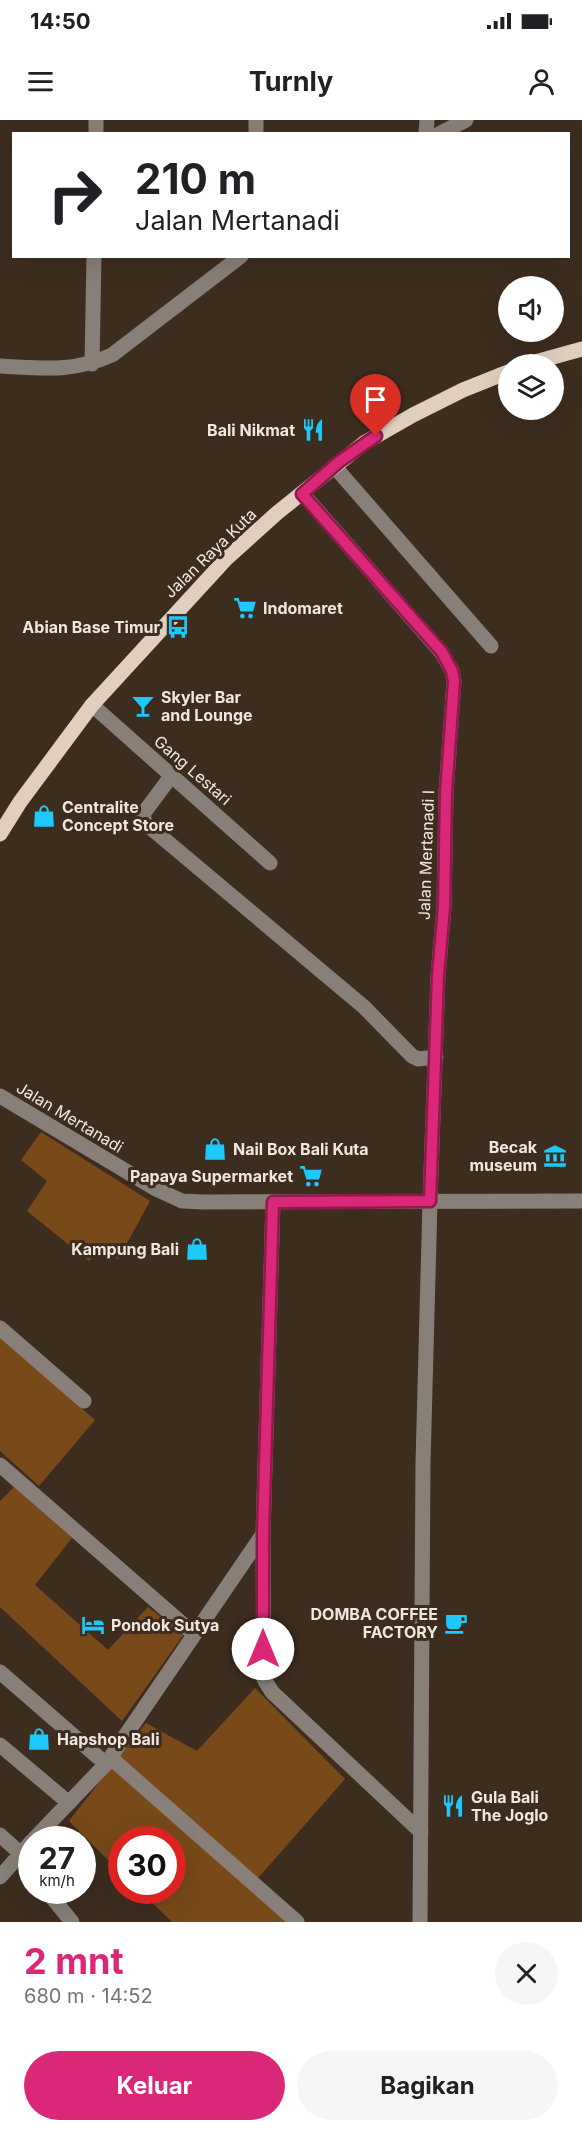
<!DOCTYPE html>
<html lang="id">
<meta charset="utf-8">
<style>
body{margin:0;font-family:Inter,sans-serif;background:#f6f6f6;color:#202124;height:100vh;display:flex;flex-direction:column;font-size:22px;white-space:nowrap}
*{box-sizing:border-box;margin:0}
p{font-size:20px;color:#757577}
.icon{flex:none;width:33px;height:33px;fill:none;stroke:currentColor;stroke-width:2;stroke-linecap:round;stroke-linejoin:round}
.map{position:relative;height:1802px;overflow:hidden}
.sheet{display:flex;flex-direction:column;background:#fff;flex:1}
.sheet>*{flex:none}
.banner{position:absolute;left:12px;top:12px;width:558px;height:126px;border-radius:0px;box-shadow:0 6px 24px #0002;background:#fff;color:#202124;overflow:hidden}
.fabs{position:absolute;left:498px;top:156px;display:grid;gap:12px}
.fabs a{display:grid;place-items:center;width:66px;height:66px;border-radius:50%;background:#fff;box-shadow:0 6px 24px #0002;font-size:30px}
.speed{position:absolute;left:18px;top:1706px;display:flex;gap:12px;font-size:30px;font-weight:700;text-align:center}
.speed>*{display:grid;place-content:center;width:78px;height:78px;border-radius:50%;background:#fff;box-shadow:0 6px 24px #0002;line-height:1}
.speed small{font-size:15px;font-weight:400}
.speed .limit{border:9px solid #d22;background:#fff;color:#111}
.pin{position:absolute;display:grid;place-items:center;width:51px;height:51px;color:#fff;margin:-62px -26px;border-radius:50% 50% 50% 0;rotate:-45deg;box-shadow:0 0 6px #0007}
.pin .icon{rotate:45deg}
.me{position:absolute;width:66px;margin:-33px;rotate:0deg;stroke-linejoin:round;filter:drop-shadow(0 0 4px #0008)}
.turn{display:flex;align-items:center;gap:21px;height:126px;padding:0 24px;font-size:27px}
.turn .icon{width:78px;height:78px;stroke-width:2.5}
.turn b{display:block;font-size:42px;line-height:51px}
.round{display:grid;place-items:center;flex:none;width:63px;height:63px;border-radius:32px;background:#f6f6f6}
.headline{display:flex;align-items:center;justify-content:space-between;height:102px;padding:0 24px}
h1{font-size:36px;font-weight:700;line-height:45px;color:#db2777}
.primary-button{display:flex;gap:12px;margin-top:auto;padding:12px 24px}
.primary-button a{flex:1;height:69px;border-radius:36px;background:#db2777;color:#fff;font-size:24px;font-weight:700;line-height:69px;text-align:center}
.primary-button a+a{background:#f6f6f6;color:#202124}
.status{display:flex;justify-content:space-between;align-items:center;height:42px;padding:0 30px;background:#fff;direction:ltr}
.status svg{height:16px;fill:currentColor}
header{display:flex;justify-content:space-between;align-items:center;height:78px;padding:0 24px;background:#fff;font-size:27px;font-weight:700}
.map>svg:first-child{display:block}
.green{fill:#784a1a}
.lines{fill:none;stroke-linecap:round;stroke-linejoin:round}
.minor{stroke:#888078;stroke-width:15}
.major{stroke:#e0cfbf;stroke-width:15}
.route-casing{stroke:#8e194d;stroke-width:15}
.route{stroke:#db2777;stroke-width:10}
.labels{text-anchor:middle;dominant-baseline:central;stroke-width:6;stroke-linejoin:round;paint-order:stroke}
.poi-label{font-size:16px;font-weight:bold;fill:#f2e7de;stroke:#3d2d1f;text-anchor:start}
.street-label{font-size:16px;fill:#f2e7de;stroke:#3d2d1f}
</style>
<div class="status"><b>14:50</b><svg viewBox="0 0 49 12"><path d="M0 12V9h3v3zM5 12V6h3v6zM10 12V3h3v9zM15 12V0h3v12zM26 1h20v11H26zM47 4h2v5h-2z"/></svg></div>
<header><svg class="icon" aria-label="menu" viewBox="0 0 24 24"><path d="M4 6h16M4 12h16M4 18h16"/></svg>Turnly<svg class="icon" aria-label="person" viewBox="0 0 24 24"><circle cx="12" cy="8" r="4"/><path d="M4 21q1-7 8-7t8 7"/></svg></header>
<div class="map">
<svg width="582" height="1802" viewBox="0 0 582 1802">
<rect width="100%" height="100%" fill="#3d2d1f"/>
<path class="green" d="M41,1012L150,1081L118,1140L105,1124L89,1141L27,1091L47,1061L21,1040Z
M0,1216L95,1300L39,1366L0,1331Z
M14,1367L72,1418L35,1465L108,1530L148,1487L184,1514L122,1601L0,1487V1381Z
M255,1568L345,1659L253,1764L297,1802H172L139,1770H172V1719H122L121,1753L69,1701L146,1603L197,1631Z"/>
<g class="lines">
<path class="minor" d="M96,14V0
M256,14V0
M426,14L427,0
M439,14L466,0
M92,244L94,136
M0,246C43,248 71,253 112,235L241,136
M334,346L491,526
M302,373L442,533L452,551L454,561L446,673L444,787L438,856L430,1081L423,1343L420,1802
M92,585L270,743
M172,655L143,694L145,703L364,887L412,936L418,939L436,937
M0,976L156,1069L182,1081L204,1082L582,1081
M273,1082L263,1414L264,1559L272,1572L421,1712
M0,1208L84,1281
M0,1345L194,1514
M0,1552L106,1644
M0,1625L69,1683
M111,1638L297,1802
M0,1715L20,1733L32,1749
M34,1719L106,1644L263,1414
M0,1757L32,1721
M46,1770L72,1802"/>
<path class="major" d="M528,244L582,229
M0,714L20,682L92,585L226,439L277,393L364,323L413,295L463,270L508,252"/>
</g>
<g class="lines">
<g class="route-casing">
<path id="route" d="M263,1529V1414L273,1082L430,1081L438,856L444,787L446,673L454,561L452,551L442,532L302,374L340,341L376,316"/>
</g>
<use href="#route" class="route"/>
</g>
<defs>
<g id="restaurant-bare" transform="scale(1.8)"><path d="M-5-6h1v4h1v-4h1v4h1v-4h1v5L-1.5 .5V6h-2V.5L-5-1ZM5-6V6H3V1.5H1.5Q1.5-4 5-6Z" fill="#1dc9fc" stroke="#3d2d1f" stroke-width="2.5" paint-order="stroke"/></g>
<g id="supermarket-bare" transform="scale(1.8)"><path d="M-6-5.5h2.5l.6 2H6L4.5 2H-2.5L-4.4-4H-6ZM-1.5 3.2a1.3 1.3 0 1 0 .1 0ZM3 3.2a1.3 1.3 0 1 0 .1 0Z" fill="#1dc9fc" stroke="#3d2d1f" stroke-width="2.5" paint-order="stroke"/></g>
<g id="bus-bare" transform="scale(1.8)"><path d="M-5-6H5V4H4V6H2V4H-2V6H-4V4H-5ZM-3.5-4V0h7V-4ZM-3.5 1.2v1.5H-2V1.2ZM2 1.2v1.5H3.5V1.2Z" fill="#1dc9fc" stroke="#3d2d1f" stroke-width="2.5" paint-order="stroke"/></g>
<g id="bar-bare" transform="scale(1.8)"><path d="M-6-5H6L.8 .8V4.5H3.5V6h-7V4.5H-.8V.8Z" fill="#1dc9fc" stroke="#3d2d1f" stroke-width="2.5" paint-order="stroke"/></g>
<g id="shop-bare" transform="scale(1.8)"><path d="M-5-2.5h2.3a2.7 3.5 0 0 1 5.4 0H5L5.5 6h-11ZM-1.5-2.5h3a1.5 2.3 0 0 0-3 0Z" fill="#1dc9fc" stroke="#3d2d1f" stroke-width="2.5" paint-order="stroke"/></g>
<g id="museum-bare" transform="scale(1.8)"><path d="M0-6L6-3V-2H-6V-3ZM-5-1h2V3h-2ZM-1-1h2V3h-2ZM3-1h2V3H3ZM-6 4H6V6H-6Z" fill="#1dc9fc" stroke="#3d2d1f" stroke-width="2.5" paint-order="stroke"/></g>
<g id="cafe-bare" transform="scale(1.8)"><path d="M-5.5-4.5H6V0H3Q3 3.5 0 3.5H-2.5Q-5.5 3.5-5.5 0ZM3-3.2v2h1.7v-2ZM-6 4.5H4V6H-6Z" fill="#1dc9fc" stroke="#3d2d1f" stroke-width="2.5" paint-order="stroke"/></g>
<g id="hotel-bare" transform="scale(1.8)"><path d="M-6-4.5h1.5V1H6V5H4.5V3h-9V5H-6ZM-4 0a1.8 1.8 0 1 1 3.6 0ZM.5 0V-2.5h3Q6-2.5 6 0Z" fill="#1dc9fc" stroke="#3d2d1f" stroke-width="2.5" paint-order="stroke"/></g>
</defs>
<g fill-rule="evenodd">
<use href="#restaurant-bare" x="313" y="310"/>
<use href="#supermarket-bare" x="245" y="488"/>
<use href="#bus-bare" x="178" y="507"/>
<use href="#bar-bare" x="143" y="586"/>
<use href="#shop-bare" x="44" y="696"/>
<use href="#shop-bare" x="215" y="1029"/>
<use href="#museum-bare" x="555" y="1036"/>
<use href="#supermarket-bare" x="311" y="1056"/>
<use href="#shop-bare" x="197" y="1129"/>
<use href="#cafe-bare" x="456" y="1503"/>
<use href="#hotel-bare" x="93" y="1505"/>
<use href="#shop-bare" x="39" y="1619"/>
<use href="#restaurant-bare" x="453" y="1686"/>
</g>
<g class="labels">
<g class="poi-label">
<text x="295" y="310" text-anchor="end">Bali Nikmat</text>
<text x="263" y="488">Indomaret</text>
<text x="160" y="507" text-anchor="end">Abian Base Timur</text>
<text x="161" y="577">Skyler Bar<tspan x="161" dy="18">and Lounge</tspan></text>
<text x="62" y="687">Centralite<tspan x="62" dy="18">Concept Store</tspan></text>
<text x="537" y="1027" text-anchor="end">Becak<tspan x="537" dy="18">museum</tspan></text>
<text x="233" y="1029">Nail Box Bali Kuta</text>
<text x="293" y="1056" text-anchor="end">Papaya Supermarket</text>
<text x="179" y="1129" text-anchor="end">Kampung Bali</text>
<text x="438" y="1494" text-anchor="end">DOMBA COFFEE<tspan x="438" dy="18">FACTORY</tspan></text>
<text x="111" y="1505">Pondok Sutya</text>
<text x="57" y="1619">Hapshop Bali</text>
<text x="471" y="1677">Gula Bali<tspan x="471" dy="18">The Joglo</tspan></text>
</g>
<g class="street-label">
<text transform="translate(210 433) rotate(-44)">Jalan Raya Kuta</text>
<text transform="translate(193 650) rotate(41)">Gang Lestari</text>
<text transform="translate(426 735) rotate(-88)">Jalan Mertanadi I</text>
<text transform="translate(70 997) rotate(31)">Jalan Mertanadi</text>
</g>
</g>
</svg>
<div class="fabs">
<a><svg class="icon" aria-label="sound" viewBox="0 0 24 24"><path d="M4 9h4l5-4v14l-5-4H4zM17 9q2 3 0 6"/></svg></a>
<a><svg class="icon" aria-label="layers" viewBox="0 0 24 24"><path d="M12 4l9 5-9 5-9-5zM3 14l9 5 9-5"/></svg></a>
</div>
<div class="speed"><div>27<small>km/h</small></div><div class="limit">30</div></div>
<div class="pin" style="left:376px;top:316px;background:#d93025"><svg class="icon" aria-label="arrive" viewBox="0 0 24 24"><path d="M6 21V4h12l-3 4 3 4H6"/></svg></div>
<svg class="me" style="left:263px;top:1529px" viewBox="-20 -20 40 40"><circle r="19" fill="#fff"/><path d="M0-13L10 11 0 6-10 11z" fill="#db2777"/></svg>
<div class="banner">
<div class="turn"><svg class="icon" aria-label="right" viewBox="0 0 24 24"><path d="M7 20v-9h11M14 6l5 5-5 5"/></svg><div><b>210 m</b>Jalan Mertanadi</div></div>
</div>
</div>
<section class="sheet">
<div class="headline"><div><h1>2 mnt</h1><p>680 m · 14:52</p></div><a class="round"><svg class="icon" aria-label="close" viewBox="0 0 24 24"><path d="M6 6l12 12M18 6L6 18"/></svg></a></div>
<div class="primary-button"><a>Keluar</a><a>Bagikan</a></div>
</section>
